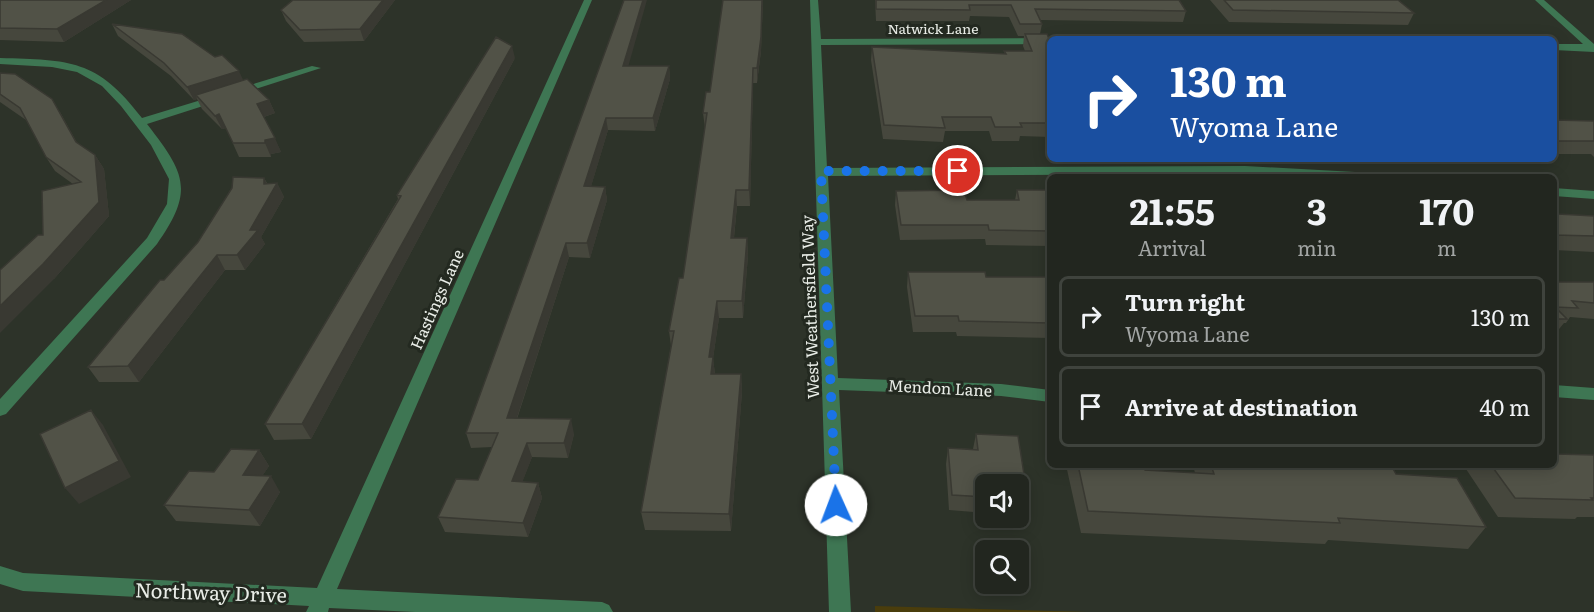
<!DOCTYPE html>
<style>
body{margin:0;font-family:Literata,serif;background:#2a2e28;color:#f1f3f6;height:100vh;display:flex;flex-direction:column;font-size:22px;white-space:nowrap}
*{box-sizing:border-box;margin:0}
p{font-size:20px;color:#a2a5a4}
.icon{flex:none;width:33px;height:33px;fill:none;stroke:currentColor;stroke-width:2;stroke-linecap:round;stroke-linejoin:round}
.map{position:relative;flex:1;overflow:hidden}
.sheet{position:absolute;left:1047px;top:174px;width:510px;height:294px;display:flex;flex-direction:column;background:#22261f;border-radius:9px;box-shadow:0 3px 15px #0003,0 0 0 2px #3f433d}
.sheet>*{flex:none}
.guide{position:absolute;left:1047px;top:36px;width:510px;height:126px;border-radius:9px;box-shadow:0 3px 15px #0003,0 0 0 2px #3f433d;background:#1a4fa0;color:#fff;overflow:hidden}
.controls{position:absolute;left:975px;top:474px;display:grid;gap:12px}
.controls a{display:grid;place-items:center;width:54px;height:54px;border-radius:9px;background:#22261f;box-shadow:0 3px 15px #0003,0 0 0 2px #3f433d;font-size:30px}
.pin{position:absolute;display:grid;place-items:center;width:51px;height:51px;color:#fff;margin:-26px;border:3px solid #fff;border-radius:50%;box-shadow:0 2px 6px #0007}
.me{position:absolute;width:66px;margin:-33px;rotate:358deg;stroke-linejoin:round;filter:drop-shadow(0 0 4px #0008)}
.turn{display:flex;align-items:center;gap:21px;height:126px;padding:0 24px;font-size:27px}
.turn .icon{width:78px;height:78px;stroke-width:2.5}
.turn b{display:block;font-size:42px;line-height:51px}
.eta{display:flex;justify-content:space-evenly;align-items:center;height:102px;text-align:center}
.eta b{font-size:36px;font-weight:700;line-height:42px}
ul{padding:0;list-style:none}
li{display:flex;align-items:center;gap:18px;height:81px;margin:0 12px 9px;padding:0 12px;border:3px solid #3f433d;border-radius:9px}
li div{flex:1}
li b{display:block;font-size:22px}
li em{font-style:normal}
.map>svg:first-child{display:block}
.green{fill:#4a3d0c}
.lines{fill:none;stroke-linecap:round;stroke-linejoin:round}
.minor{fill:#3e7653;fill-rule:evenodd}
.wall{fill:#46473d}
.shaded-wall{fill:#393932}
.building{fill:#515247;stroke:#393932;stroke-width:1.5}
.route{stroke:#1a73e8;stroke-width:10;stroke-dasharray:0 18}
.labels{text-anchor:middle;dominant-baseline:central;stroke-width:6;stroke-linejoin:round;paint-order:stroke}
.far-street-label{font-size:14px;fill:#e9ede7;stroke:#232920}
.street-label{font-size:16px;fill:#e9ede7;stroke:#232920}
.near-street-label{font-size:20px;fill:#e9ede7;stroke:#232920}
</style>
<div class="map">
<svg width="1594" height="612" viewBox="0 0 1594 612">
<rect width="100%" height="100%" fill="#2d3329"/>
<path class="green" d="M875,606L1087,612H875Z"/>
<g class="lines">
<path class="minor" d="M584,0H592L337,589L602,602L609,605L613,612H415L329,608L328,612H306L309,606L23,591L0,584V566L23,573L317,588Z
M810,0H818L821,39L1050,38L1054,39H1050V44L821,45L827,168L1245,166L1373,173L1379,177L1245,174L828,176L838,378L1001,384L1050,390V402L1001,396L839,390L851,612H829Z
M1535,0H1544L1594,44V52L1554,50V44H1583Z
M0,58C70,60 97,59 142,118L312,66L321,68L147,124C185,173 195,190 157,244L6,414L0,416V399L147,238L167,204L169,179L151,145L121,106L102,86L77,72L52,67L0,64Z
M1554,188L1594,191V199L1554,196Z
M1554,385L1594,388V400L1554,397Z"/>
</g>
<path class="wall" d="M0,0H131L64,42L0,40Z
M293,0H395L364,41L304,42L286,21L281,10Z
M723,0H763L761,51L757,83H753L750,206H737L734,238H747L748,255L743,318H719L713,358L715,374H741L742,392L731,531L645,530L641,512L671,346L669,331L683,278L705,128L703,113L710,92Z
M875,0H1179L1186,11L1183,22L1040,20L1042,24L1040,34L1050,41V137L1020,136L1019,141H992L989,131H945L943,142L883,139L871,60L872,47L1004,54V51H1025L1023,46L1024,36H1018L1009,17L970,16L969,21H876Z
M1210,0H1398L1414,13L1408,25L1229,22Z
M112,24L243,80L269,100L275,113L264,117L281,152L271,154V157H239L226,128L222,129L202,109L197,99L194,100L171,76L118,36Z
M515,58L311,439L274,440L265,424L398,199L397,195Z
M628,66H669L670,79L655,131L608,130L591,186L605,187L607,200L590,258L569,257L517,419L574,434L568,458L532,457L522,482L538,483L542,498L528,537L445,532L438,517L478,480L492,447L471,448L466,433Z
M0,73L60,112L77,143L95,155L104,169L109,216L54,279L43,235L73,184L55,171L46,157L26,120L0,102Z
M1554,120L1594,121V157L1591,154H1554Z
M264,178L267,183H277L284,197L261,237L265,244L245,270H225L139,382H99L88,367L164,280Z
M1017,190L1050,198V246L986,245L985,239L900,240L895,205L896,191L967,200H1015Z
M1554,210L1558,214L1594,216V252L1554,250Z
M908,272L986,277H1050V338L957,336L956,332H913L907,287Z
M1554,282H1594V319L1570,317L1566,323H1564L1555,334H1554Z
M976,434L1018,436L1028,500L1023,515H1018V484H986V513L949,510L946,464L948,448L973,449Z
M259,450L269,466L262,476L280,492L260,526L176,521L164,505L214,472Z
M1556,454L1594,455V517H1577L1575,519L1498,517L1466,469L1469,465H1554Z
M1066,465H1144L1145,470L1195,473L1194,469L1195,465H1391L1396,474L1486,527L1468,549L1328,540L1325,544L1081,533Z"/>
<path class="shaded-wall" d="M106,0H131L64,42L57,29Z
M383,0H395L364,41L360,29Z
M643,0H647L625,78L623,66Z
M762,0H763L761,51L757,83V68Z
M512,46L515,58L311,439L302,424Z
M669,66L670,79L655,131L653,118Z
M753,68V83L750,206L749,190Z
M239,71L245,84L196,95L197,99L194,100L187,87Z
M269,100L275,113L263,117L257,104Z
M219,114L226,128L222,129L215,116Z
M606,118L608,130L587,200L584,186Z
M275,138L281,152L271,154V157L265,143V140Z
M95,155L104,169L109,216L54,279L0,333V306L43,264Z
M264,178L271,192L277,183L284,197L261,237L265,244L245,270L237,255L250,230L264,184Z
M605,187L607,200L590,258L587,243Z
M736,190L737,206L732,255L731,238Z
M747,238L748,255L743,318L742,301Z
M566,243L569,257L512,433L507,418Z
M217,255L225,270L139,382L128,366Z
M717,301L719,318L713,358L715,375L712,391L709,357Z
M741,374L742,392L731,531L729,514Z
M91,410L103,425L131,477L79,504L65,488Z
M571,419L574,434L568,458L564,443Z
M527,443L532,457L517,496L512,481Z
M259,450L269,466L253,490L243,475Z
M271,476L280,492L260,526L249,510Z
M538,483L542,498L528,537L523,523Z"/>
<path class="building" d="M0,0H106L57,29L0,28Z
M293,0H383L360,29L300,30L281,10Z
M624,0H643L623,66H669L653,118H606L584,186L605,187L587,243H566L507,418L571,419L564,443H527L512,481L538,483L523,523L438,517L456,479L478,480L498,433H466Z
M723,0H762L761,37L757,68H753L749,190H736L731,238H747L742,301H717L709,357H713L711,374H741L729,514L641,512L674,331H669L679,278H683L707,113H703L706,92H710Z
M876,0H1179L1186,11L1035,9L1042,24H1020L1011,5H969L970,10L876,9Z
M1224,0H1398L1414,13L1233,10Z
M112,24L182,34L215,57L222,55L239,71L187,87L164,63Z
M1025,34H1047L1050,41V123H1020L1022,127H995L991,117H942L945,128L884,125L872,47L1006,54L1004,51H1032Z
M496,37L512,46L302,424H265L401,196L397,195Z
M0,73L15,74L52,99L76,142L95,155L99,202L43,264L0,306V270L38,235H43L42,191L81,182L46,157L20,108L0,94Z
M247,79L269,100L257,104L275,138L265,140V143H233L219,114L215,116L196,95Z
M1554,120L1594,121V141H1554Z
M233,177L264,178V184L277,183L250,230H258L237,255H217L128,366L88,367L160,280H164L198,242L232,188Z
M964,190L967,200H1019L1017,190H1048L1050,198V231L989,230L988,225H901L896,191Z
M1554,210L1558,214L1594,216V236L1554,235Z
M908,272H985L986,277H1050V323L959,321L958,316H915Z
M1554,282H1594V303L1572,301L1578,308L1555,307L1567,319H1554Z
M91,410L119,461L65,488L40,434Z
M976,434L1018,436L1028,500L1018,499V484H986V497L952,495L948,448L978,450Z
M231,449L259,450L243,475L271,476L249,510L164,505L189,471L214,472Z
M1554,452L1556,454L1594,455V498H1591L1593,500L1515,498L1491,465H1554Z
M1078,465H1144L1145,470L1214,474L1211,465H1391L1396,474L1457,478L1486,527L1338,518L1340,523L1088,511Z"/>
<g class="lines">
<path class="route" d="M836,505L821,171H958"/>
</g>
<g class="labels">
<g class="far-street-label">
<text x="933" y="28">Natwick Lane</text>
</g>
<g class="street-label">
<text transform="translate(436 299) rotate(-66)">Hastings Lane</text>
<text transform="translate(809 307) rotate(-92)">West Weathersfield Way</text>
<text transform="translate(940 387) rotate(3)">Mendon Lane</text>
</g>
<g class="near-street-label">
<text transform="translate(211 591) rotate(2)">Northway Drive</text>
</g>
</g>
</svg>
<div class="controls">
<a><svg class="icon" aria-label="sound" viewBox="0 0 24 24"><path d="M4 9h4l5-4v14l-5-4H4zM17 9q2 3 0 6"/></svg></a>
<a><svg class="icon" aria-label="search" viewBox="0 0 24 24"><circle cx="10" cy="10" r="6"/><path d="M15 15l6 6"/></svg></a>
</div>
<div class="pin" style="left:958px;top:171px;background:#d93025"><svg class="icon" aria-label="arrive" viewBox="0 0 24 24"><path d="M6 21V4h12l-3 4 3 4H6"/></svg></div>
<svg class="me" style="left:836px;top:505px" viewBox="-20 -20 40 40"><circle r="19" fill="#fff"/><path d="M0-13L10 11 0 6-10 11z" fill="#1a73e8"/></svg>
<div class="guide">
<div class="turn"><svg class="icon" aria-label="right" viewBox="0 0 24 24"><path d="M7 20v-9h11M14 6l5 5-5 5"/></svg><div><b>130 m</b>Wyoma Lane</div></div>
</div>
<section class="sheet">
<div class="eta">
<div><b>21:55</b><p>Arrival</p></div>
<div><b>3</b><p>min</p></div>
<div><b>170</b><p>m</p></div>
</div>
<ul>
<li><svg class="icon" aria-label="right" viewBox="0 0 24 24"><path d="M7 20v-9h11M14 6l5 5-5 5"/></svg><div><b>Turn right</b><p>Wyoma Lane</p></div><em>130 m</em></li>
<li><svg class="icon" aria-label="arrive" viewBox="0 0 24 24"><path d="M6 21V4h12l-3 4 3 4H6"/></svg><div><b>Arrive at destination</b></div><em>40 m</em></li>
</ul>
</section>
</div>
